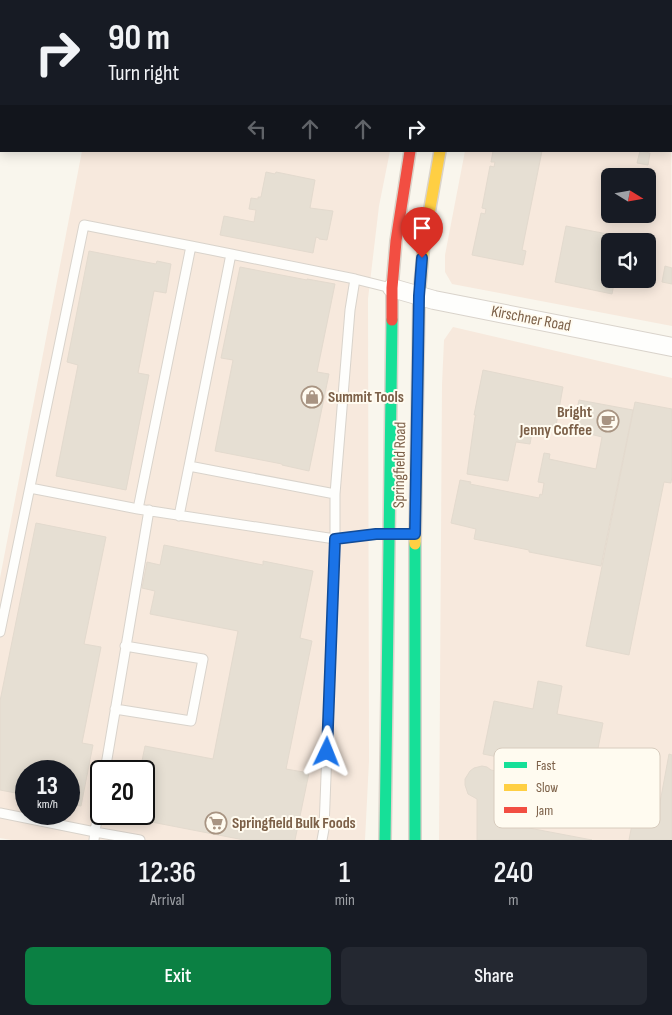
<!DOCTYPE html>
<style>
body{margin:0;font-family:"Sofia Sans Condensed",sans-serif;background:#242831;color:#f1f3f6;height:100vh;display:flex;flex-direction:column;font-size:19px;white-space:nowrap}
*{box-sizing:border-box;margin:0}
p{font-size:16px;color:#9ea1a6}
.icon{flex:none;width:28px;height:28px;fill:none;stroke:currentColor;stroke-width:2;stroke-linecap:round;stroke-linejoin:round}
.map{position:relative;height:840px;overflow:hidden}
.panel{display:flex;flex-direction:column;background:#171b24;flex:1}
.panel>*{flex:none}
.guide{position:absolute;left:0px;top:0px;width:672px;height:152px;box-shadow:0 2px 12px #0003;background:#171b24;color:#f1f3f6;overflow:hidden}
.needle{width:32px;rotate:101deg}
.buttons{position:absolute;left:601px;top:168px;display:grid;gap:10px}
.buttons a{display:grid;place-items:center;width:55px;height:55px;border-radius:8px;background:#171b24;box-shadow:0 2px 12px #0003;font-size:25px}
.speed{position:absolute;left:15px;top:760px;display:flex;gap:10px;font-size:25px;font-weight:700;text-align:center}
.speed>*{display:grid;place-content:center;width:65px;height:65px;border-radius:50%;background:#171b24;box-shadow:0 2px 12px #0003;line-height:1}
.speed small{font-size:12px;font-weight:400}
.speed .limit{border:2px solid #111;border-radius:8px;background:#fff;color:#111}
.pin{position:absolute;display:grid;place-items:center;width:42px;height:42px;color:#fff;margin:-51px -21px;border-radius:50% 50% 50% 0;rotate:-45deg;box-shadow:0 0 5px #0007}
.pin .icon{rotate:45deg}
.me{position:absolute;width:55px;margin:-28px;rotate:2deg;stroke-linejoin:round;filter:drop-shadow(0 0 4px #0008)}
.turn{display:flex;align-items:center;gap:18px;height:105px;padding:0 25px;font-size:22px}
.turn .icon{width:65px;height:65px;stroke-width:2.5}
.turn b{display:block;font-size:35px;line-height:42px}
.lanes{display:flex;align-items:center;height:48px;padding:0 25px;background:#0003;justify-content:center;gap:25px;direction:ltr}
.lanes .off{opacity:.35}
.eta{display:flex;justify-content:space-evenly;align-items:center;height:85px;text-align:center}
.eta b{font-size:30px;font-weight:600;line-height:35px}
.cta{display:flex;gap:10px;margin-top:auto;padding:10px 25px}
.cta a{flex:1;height:58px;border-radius:8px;background:#0b8043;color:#fff;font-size:20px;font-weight:600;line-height:58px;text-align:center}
.cta a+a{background:#242831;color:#f1f3f6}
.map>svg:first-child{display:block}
.commercial{fill:#f7e9dd;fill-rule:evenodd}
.building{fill:#e6dfd3;stroke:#e3dace}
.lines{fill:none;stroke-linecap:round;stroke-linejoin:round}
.lane-casing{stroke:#d9d3cb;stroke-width:11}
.street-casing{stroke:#d9d3cb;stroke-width:20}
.fast-casing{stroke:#dad3ca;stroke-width:14}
.slow-casing{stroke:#dad3ca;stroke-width:14}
.jam-casing{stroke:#dad3ca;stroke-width:14}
.lane{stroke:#fefefc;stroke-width:9}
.street{stroke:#fefefc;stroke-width:18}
.fast{stroke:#16e098;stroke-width:11}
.slow{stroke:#ffcf43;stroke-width:11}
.jam{stroke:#f24e42;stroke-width:11}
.route-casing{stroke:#114b97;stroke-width:12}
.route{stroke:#1a73e8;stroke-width:9}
.labels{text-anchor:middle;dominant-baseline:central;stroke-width:4;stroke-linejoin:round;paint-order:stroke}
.street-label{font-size:16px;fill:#7c6048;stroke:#fffbf0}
.poi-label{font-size:16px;font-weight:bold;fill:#7c6048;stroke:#fffbf0;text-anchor:start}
.key{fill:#fffbf0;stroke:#d8ccbe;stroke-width:1}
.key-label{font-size:14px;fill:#7c6048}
</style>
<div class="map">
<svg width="672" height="840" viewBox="0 0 672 840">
<rect width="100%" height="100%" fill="#f9f6ed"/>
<path class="commercial" d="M671,121L672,326L452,284L445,272V255L465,151H671ZM610,176H648V214H610ZM610,241H648V279H610Z
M82,151H390L379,206L368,299L369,761L365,840H11L0,838V578ZM26,771H69V814H26ZM101,771H144V814H101Z
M453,327L672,378V840H439L442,385L444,340Z"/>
<path class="building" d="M108,0H394V1H107Z
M493,151H542L522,250L526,251L523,265L472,255L481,213L485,214L486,209L482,208L490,166L494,167L495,162H491Z
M640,151L650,153L648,165L637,163Z
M266,172L275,174L276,172L315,180L310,208L333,211L327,240L319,239V238L316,237L313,253L220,235L224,216L254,222L256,210L249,209L251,198L258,199V197H261Z
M566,226L623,237L622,241H610V279H615L612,294L555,282Z
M89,251L156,264L157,261L171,264L166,293L154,291L138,373L149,375L126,490L56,476L78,365L67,362Z
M665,266L672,268V284L662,282Z
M240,267L307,280V279L335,284L317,372L329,374L309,471L282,465V464L215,451L233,360L221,358Z
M483,370L563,387L555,431L533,427L530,444L516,442L508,481L467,474L475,417L476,415H474Z
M579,400L633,410L601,566L529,552V550L474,539L476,529L451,523L460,480L471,482L470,484L539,498L540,494L542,495L544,483L538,482L544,453L550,454L549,459L596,469L602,437L574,430L573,428Z
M635,402L672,409V476L671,483L664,482L629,655L586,646Z
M36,523L106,537L84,644L101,647L82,743L93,745L81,806L69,804V771H26V795L0,790V701Z
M164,545L263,565V561L313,571L300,638L312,641L286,769L309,773L295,840H244L131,818L132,814H144V771H140L145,746L213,759L238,631L150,614L155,591L142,588L147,562L160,565Z
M538,681L562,686L557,714L603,723L593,774L604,776L597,808L522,793L528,763L483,754L494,701L533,709Z
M669,754L672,755V840H629L636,803L659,808Z
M482,766L487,767L491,770L525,777L522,793L530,794L528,800L529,828L592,840H477V799L468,794L465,785V779L470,771L474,768Z"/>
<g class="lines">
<g class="lane-casing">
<path id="lane" d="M567,0L568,1
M671,36H672
M671,93H672
M191,246L231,254
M189,466L231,254L355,279
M138,509L335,539L376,534H388
M179,516L189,466L335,494
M0,632L84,225L191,246L138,509L30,488
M115,709L191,721L203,659L125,646
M105,771L149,510
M0,813L95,832L101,794
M94,840L95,832L140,840
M322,840L324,829L335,539V494L350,310L355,279L391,288"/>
</g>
<g class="street-casing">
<path id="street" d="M392,288L434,300L672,347"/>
</g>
<g class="fast-casing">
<path id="fast" d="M470,0V1
M415,544V840
M385,840L392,320"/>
</g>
<g class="slow-casing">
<path id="slow" d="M415,544L419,296L424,242L440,151"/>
</g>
<g class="jam-casing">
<path id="jam" d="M437,0V1
M392,320V288L396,241L410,151"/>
</g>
<use href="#lane" class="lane"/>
<use href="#street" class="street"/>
<use href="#fast" class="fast"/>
<use href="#slow" class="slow"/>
<use href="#jam" class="jam"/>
</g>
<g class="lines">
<g class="route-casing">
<path id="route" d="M327,752L335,539L376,534H415L419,296L422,258"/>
</g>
<use href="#route" class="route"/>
</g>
<defs>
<g id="shop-ring" transform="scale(1.125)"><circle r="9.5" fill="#fffbf0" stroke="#a89482" stroke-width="1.5"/><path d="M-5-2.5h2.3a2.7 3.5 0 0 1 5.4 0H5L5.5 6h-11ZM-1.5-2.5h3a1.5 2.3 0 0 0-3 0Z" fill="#a89482"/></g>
<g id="cafe-ring" transform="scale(1.125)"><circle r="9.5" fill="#fffbf0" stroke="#a89482" stroke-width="1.5"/><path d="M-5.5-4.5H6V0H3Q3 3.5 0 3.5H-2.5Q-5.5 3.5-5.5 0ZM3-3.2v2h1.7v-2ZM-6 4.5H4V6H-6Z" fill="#a89482"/></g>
<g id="supermarket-ring" transform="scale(1.125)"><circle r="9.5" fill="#fffbf0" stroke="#a89482" stroke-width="1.5"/><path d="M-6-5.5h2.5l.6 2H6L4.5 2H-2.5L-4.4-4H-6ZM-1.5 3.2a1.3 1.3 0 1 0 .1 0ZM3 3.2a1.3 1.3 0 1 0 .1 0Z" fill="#a89482"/></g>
</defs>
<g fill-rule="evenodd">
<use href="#shop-ring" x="312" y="397"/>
<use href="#cafe-ring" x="608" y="421"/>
<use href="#supermarket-ring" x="216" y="823"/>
</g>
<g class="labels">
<g class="street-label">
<text transform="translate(531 319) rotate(11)">Kirschner Road</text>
<text transform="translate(400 465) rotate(-89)">Springfield Road</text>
</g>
<g class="poi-label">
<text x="328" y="397">Summit Tools</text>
<text x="592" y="412" text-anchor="end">Bright<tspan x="592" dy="18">Jenny Coffee</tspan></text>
<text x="232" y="823">Springfield Bulk Foods</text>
</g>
</g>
<rect x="494" y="748" width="166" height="80" rx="8" class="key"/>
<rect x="504" y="762" width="23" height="6" fill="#16e098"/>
<rect x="504" y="784" width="23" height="7" fill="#ffcf43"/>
<rect x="504" y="807" width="23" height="6" fill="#f24e42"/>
<g class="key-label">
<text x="536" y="770">Fast</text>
<text x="536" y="792">Slow</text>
<text x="536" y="815">Jam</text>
</g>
</svg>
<div class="buttons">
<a><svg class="needle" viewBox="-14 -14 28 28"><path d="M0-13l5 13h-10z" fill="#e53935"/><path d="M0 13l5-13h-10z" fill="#9ea1a6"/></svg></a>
<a><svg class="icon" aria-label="sound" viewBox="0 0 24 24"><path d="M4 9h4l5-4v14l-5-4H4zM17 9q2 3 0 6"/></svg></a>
</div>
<div class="speed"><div>13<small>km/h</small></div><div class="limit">20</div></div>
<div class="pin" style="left:422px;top:258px;background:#d93025"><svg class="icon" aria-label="arrive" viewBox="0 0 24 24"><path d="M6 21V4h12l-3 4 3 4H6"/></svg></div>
<svg class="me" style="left:327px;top:752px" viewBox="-20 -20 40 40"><path d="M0-17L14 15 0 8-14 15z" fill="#1a73e8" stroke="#fff" stroke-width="4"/></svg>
<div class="guide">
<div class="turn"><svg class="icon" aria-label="right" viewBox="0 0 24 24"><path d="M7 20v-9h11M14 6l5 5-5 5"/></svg><div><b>90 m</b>Turn right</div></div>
<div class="lanes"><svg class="icon off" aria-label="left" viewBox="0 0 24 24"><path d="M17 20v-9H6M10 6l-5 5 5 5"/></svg><svg class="icon off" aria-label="ahead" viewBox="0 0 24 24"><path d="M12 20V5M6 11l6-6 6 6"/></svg><svg class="icon off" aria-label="ahead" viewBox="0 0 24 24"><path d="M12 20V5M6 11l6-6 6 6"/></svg><svg class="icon" aria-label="right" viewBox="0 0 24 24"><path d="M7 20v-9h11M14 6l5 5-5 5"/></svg></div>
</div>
</div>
<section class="panel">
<div class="eta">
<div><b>12:36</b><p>Arrival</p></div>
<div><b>1</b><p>min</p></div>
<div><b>240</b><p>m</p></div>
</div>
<div class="cta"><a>Exit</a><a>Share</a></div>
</section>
